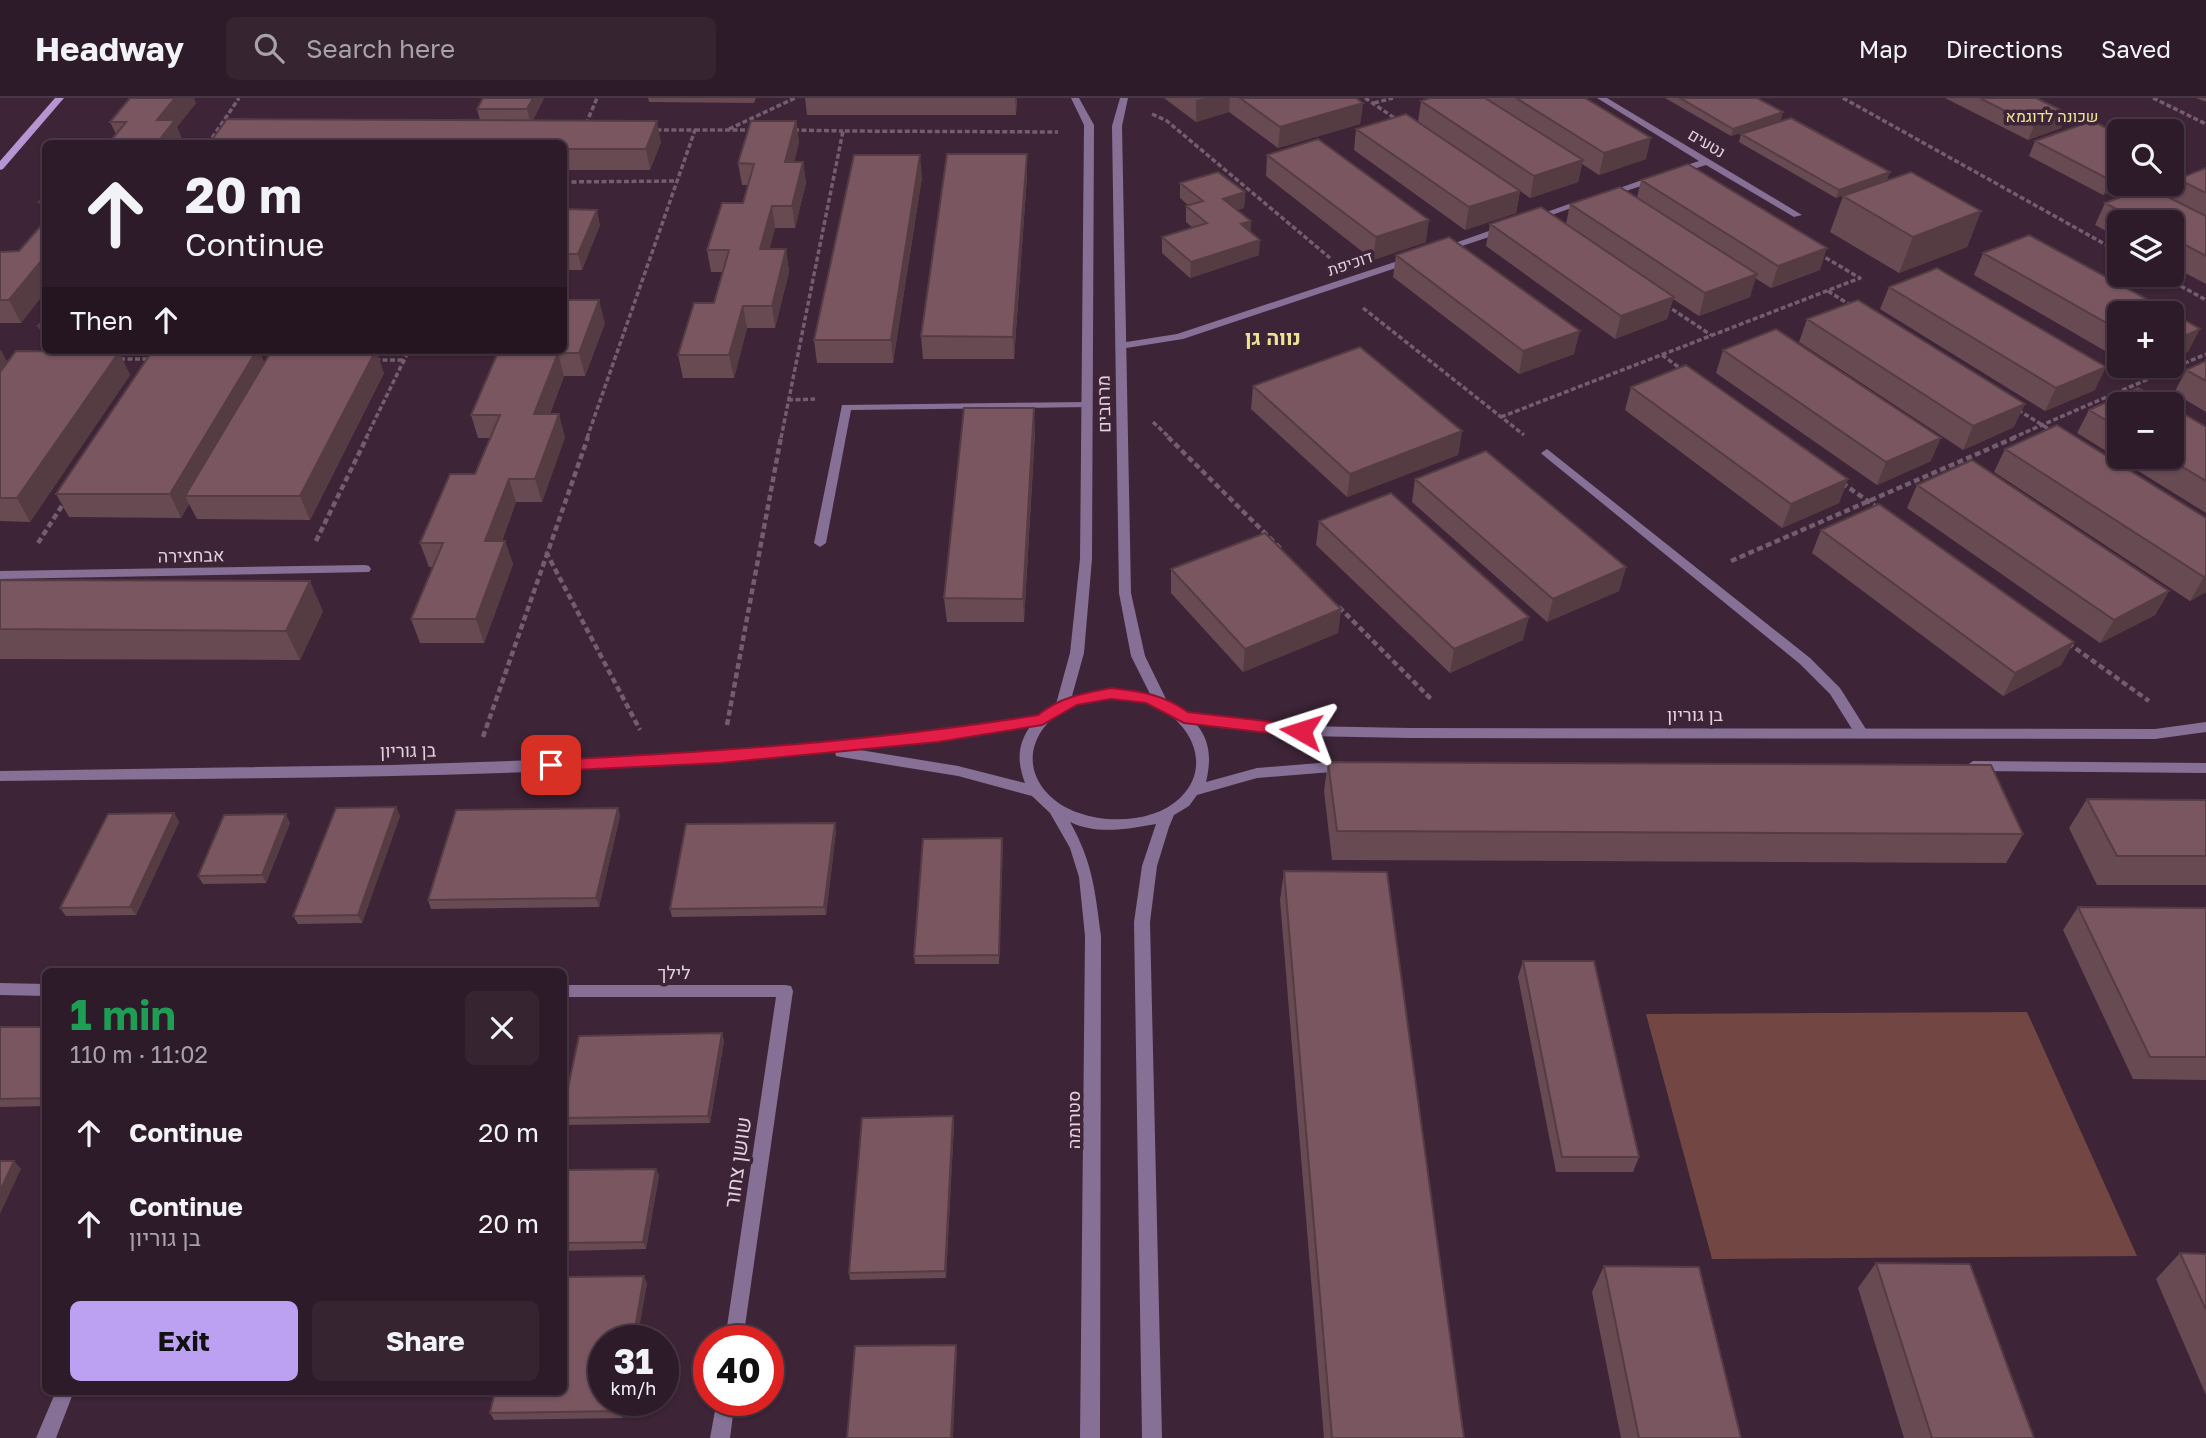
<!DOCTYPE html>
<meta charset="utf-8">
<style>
body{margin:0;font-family:"Golos Text",Heebo,sans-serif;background:#362431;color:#f1f3f6;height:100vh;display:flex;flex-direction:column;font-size:26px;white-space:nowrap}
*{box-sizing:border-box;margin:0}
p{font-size:23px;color:#a7a1a8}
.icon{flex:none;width:38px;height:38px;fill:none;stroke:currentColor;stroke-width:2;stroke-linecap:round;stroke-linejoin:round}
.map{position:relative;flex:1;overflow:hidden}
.drawer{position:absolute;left:42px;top:870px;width:525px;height:427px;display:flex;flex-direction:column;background:#2e1b29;border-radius:10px;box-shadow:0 2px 5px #0004,0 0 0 2px #493946}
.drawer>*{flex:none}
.banner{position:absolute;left:42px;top:42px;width:525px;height:214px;border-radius:10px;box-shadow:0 2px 5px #0004,0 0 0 2px #493946;background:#2e1b29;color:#f1f3f6;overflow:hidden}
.controls{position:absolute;left:2107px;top:21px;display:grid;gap:14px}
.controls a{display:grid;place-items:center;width:77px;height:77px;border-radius:10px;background:#2e1b29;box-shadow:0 2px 5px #0004,0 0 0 2px #493946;font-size:35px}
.speed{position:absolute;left:588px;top:1227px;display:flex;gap:14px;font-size:35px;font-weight:700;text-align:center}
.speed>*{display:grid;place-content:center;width:91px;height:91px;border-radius:50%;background:#2e1b29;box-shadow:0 2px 5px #0004,0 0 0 2px #493946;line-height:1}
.speed small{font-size:18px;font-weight:400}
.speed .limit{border:10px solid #d22;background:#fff;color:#111}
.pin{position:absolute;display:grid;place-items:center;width:60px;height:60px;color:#fff;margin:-30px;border-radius:14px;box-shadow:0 4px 10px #0006}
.me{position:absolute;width:77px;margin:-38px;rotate:276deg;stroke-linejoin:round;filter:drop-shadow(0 0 5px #0008)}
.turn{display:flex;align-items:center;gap:24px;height:147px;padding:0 28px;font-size:32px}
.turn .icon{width:91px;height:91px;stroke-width:2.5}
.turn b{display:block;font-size:49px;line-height:60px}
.then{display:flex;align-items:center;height:66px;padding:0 28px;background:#0003;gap:14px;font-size:26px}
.round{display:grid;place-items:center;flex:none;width:74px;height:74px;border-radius:10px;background:#362431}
.headline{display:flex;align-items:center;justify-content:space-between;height:119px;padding:0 28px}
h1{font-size:42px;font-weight:700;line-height:52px;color:#1e9e55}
.cta{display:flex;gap:14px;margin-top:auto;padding:14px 28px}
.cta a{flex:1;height:80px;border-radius:10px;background:#bca0f2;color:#111;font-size:28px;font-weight:700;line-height:80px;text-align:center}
.cta a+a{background:#362431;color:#f1f3f6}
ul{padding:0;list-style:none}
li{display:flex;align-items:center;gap:21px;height:91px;padding:0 28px}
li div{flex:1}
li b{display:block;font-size:26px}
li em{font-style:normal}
header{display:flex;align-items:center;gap:42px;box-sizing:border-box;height:98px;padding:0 35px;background:#2e1b29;border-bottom:2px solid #493946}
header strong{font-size:33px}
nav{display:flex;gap:38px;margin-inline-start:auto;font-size:24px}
.search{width:490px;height:63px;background:#362431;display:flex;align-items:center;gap:18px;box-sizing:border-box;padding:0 24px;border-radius:10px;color:#a7a1a8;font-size:26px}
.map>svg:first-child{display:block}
.green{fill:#724642}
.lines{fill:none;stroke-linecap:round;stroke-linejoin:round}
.path-far1{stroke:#735d6e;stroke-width:3.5;stroke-dasharray:5 2.5;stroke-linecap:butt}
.path{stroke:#735d6e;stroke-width:4.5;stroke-dasharray:6 3.5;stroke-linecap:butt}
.minor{fill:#867096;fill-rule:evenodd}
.tertiary{fill:#867096;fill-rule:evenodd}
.secondary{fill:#b794d2;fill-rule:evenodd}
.wall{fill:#684a53}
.shaded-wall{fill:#553c43}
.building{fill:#795660;stroke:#553c43;stroke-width:2}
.route{fill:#e11d48;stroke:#92132f;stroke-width:2}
.labels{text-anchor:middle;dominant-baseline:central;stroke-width:7;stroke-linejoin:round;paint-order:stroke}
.far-neighbourhood-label{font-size:16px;fill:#ede394;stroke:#3d2437}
.far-street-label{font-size:16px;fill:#e2d2de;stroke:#3d2437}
.street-label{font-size:18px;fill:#e2d2de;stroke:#3d2437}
.far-district-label{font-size:21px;font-weight:bold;fill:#ede394;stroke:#3d2437}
.near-street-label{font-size:21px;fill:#e2d2de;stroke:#3d2437}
</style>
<header>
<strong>Headway</strong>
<div class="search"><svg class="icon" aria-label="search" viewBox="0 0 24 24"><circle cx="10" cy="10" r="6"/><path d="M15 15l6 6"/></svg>Search here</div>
<nav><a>Map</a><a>Directions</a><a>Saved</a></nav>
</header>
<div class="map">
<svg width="2206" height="1340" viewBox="0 0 2206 1340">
<rect width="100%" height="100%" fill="#3d2437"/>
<path class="green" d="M2027,914L2137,1158L1712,1161L1646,916Z"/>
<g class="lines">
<path class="path-far1" d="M1365,0L1396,21
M1843,0L2119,154
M2153,0L2206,26
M1374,5L1393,0
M1152,16L1167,23L1330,160
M586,26L597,0
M729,31L795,0
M695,32H754
M794,32L843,33
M208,46L239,0
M564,84L677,83
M2161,177L2206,202
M1828,193L1850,207
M1666,207L1711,237
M1363,210L1524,337
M1662,257L1684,273
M120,261H150
M375,262H405
M788,302L815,301
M2018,312L2052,333
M1501,319L1860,180L1821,157
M1153,324L1170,340
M366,340L409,252
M587,340L695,32H655
M781,340L843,33L1058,34
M2012,340L2206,256"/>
<path class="path" d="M1168,339L1281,451
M1842,385L1878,410
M316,443L367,339
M38,445L65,403
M546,454L640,632
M1731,463L2016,339
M1339,509L1432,602
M2068,545L2149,603
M727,627L781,339
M483,639L588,339"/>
<path class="minor" d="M1597,0H1607L1802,117L1794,119L1706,67L1678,76H1672V72L1699,63Z
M1656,77L1661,80L1659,82L1608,99L1600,97Z
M1583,101L1591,103L1535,123L1527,121Z
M1503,128L1507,129V133L1447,153L1438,151Z
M1410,159L1415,162L1414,164L1183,241L1120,251L1115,248L1120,245L1177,236Z
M1087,304L1091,305V309L851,312L826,445L820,449L814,445L842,307Z
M1547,351L1810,560L1840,590L1869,636L1867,639H1857L1830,596L1800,566L1543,357L1541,355Z
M365,467L369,468L371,471L369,474L0,481V473Z
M0,885L46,886V898L0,897Z
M564,887H785L791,888L793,893L743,1242H725L776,899H564Z
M56,1293H74L56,1340H36Z
M717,1302H735L730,1340H710Z"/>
<path class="tertiary" d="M1071,0H1079L1094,27L1092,461L1084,555L1072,598L1111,590L1150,596L1131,558L1119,495L1112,28L1120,0H1128L1122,28L1131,495L1145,558L1167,603L1187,615L1302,628L1411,630L2155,631L2206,624V634L2155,641L1411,640L1302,638L1196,626C1211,643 1211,663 1206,684L1257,670L1344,663L1351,668L1344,673L1257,680L1197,697L1189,708L1174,717L1169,729L1157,768L1150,824L1162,1340H1142L1134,824L1142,768L1156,726C1128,731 1097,737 1070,724C1093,765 1095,793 1101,838L1100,1340H1080L1085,838L1079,779L1070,750L1050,715L1032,698L958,678L841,659L836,658L835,653C558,682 278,679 0,683V673L392,667L653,658L783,649L913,635L1038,617L1056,606L1070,555L1080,461L1084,27ZM1111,600C1123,601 1137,601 1148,605C1188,619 1215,666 1180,700C1148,731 1077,727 1048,696C1017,664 1037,622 1074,607C1085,603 1099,602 1111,600ZM1031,627C1017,647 1017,663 1025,685L958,668L854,651Z
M1973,663L2206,665V675L1973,673L1966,668Z"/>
<path class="secondary" d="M55,0H64L3,71L0,72V63Z"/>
</g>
<path class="wall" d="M483,0H544L533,22L661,44L650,72H564V46L480,22L477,11Z
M648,0H756L754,5L649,4Z
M805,0H1017L1016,17H807Z
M1164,0H1356L1363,5L1360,26L1278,50L1229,14L1196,24Z
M1430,0H1585L1646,61L1599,77L1582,66L1578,84L1530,100L1520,93L1516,115L1465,132L1354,52L1356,31L1418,24L1421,3Z
M1665,0H1757L1781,22L1731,38Z
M1945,0H2036L2067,15L2061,30L2028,42Z
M2196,0H2206V4Z
M196,5L177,29L183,44L182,46H108L116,36L110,24Z
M796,23L799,44L794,64H803L806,85L795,130H775L769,151H786L789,174L775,230H747L734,280H683L678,257L714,205L723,174H711L707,152L743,105L748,87H742L738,65Z
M1741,36L1887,82L1836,100L1739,44Z
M2035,43L2119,86L2103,97L2029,58Z
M1267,57L1426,144L1373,162L1266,78Z
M2206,70V186L2172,168V124H2119V140L2095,127L2105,105L2169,99L2178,81Z
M1027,78L1014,261H923L921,238Z
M922,79L893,265H817L814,242Z
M1641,82L1820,172L1771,190L1755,180L1750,199L1699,218L1673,201L1667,221L1615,241L1486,148L1490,126H1566L1570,106L1637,100Z
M1180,85L1245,94L1244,110L1237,112L1251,123L1250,134L1259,157L1190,180L1162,155V139L1193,130L1186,124V108H1189L1180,100Z
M46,96V118L39,104Z
M1843,98L1981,113L1967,149L1899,175L1830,134Z
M564,111L600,127L582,172H564Z
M46,122V193L21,225H0V154L19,153Z
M1983,155L2119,215V261L1974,177Z
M1396,157L1574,256L1519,276L1393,179Z
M1889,189L2095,292L2045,313L1880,211Z
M46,218V243L38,228Z
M1807,221L2014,329L1963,352L1799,244Z
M605,225L585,278H564L550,316L565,339L542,404H516L502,443H505L513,466L484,545H420L411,521L433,469H429L420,445L475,376L490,340H478L471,317L499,252H564Z
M0,252L7,264L119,254L130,277L30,424L0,423Z
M153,252H259L264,265L384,275L310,422L197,421L189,406L181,420L69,419L56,396Z
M1723,252L1931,363L1877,387L1716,275Z
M2206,263V314L2174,295L2186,272Z
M2131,268H2157L2142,274Z
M1253,288L1462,333L1458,357L1347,399L1251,311Z
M1631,289L1848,381L1839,405L1782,430L1625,312Z
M2119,306V359H2172L2206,329V415L2077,335L2089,312Z
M1035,334L1024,524H947L944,500Z
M2005,351L2206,420V494L2190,503L1994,374Z
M1415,381L1626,469L1619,493L1547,524L1412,404Z
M1917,387L2169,493L2155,517L2100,545L1907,410Z
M1319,423L1523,542L1450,575L1316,447Z
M1821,432L2074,544L2061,567L2003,598L1812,455Z
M1171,471L1341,511L1338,535L1243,574L1171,495Z
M0,482L323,513L300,562L0,561Z
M1328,664L2023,736L2006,765L1332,762L1324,693Z
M2087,701L2206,702V787H2097L2069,730Z
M396,709L400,718L362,825L298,826L293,818Z
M618,710L620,718L599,809L431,811L428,802Z
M174,715L179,724L136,817L66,818L60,810Z
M290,725L266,785L203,786L198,778Z
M836,733L826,817L672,819L670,811Z
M1002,740L999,866H915L914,858Z
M1284,773L1464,1340H1324L1280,802Z
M2078,809L2206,810V982L2133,981L2063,832Z
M1523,863L1639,1059L1633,1074H1556L1518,879Z
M0,929H46V1008L0,1009Z
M722,935L724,943L710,1025L564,1027V1008Z
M953,1018L954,1026L946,1180L850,1182L849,1175Z
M656,1071L659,1078L646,1151L564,1153V1072Z
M2180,1155L2206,1156V1297L2156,1181Z
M1876,1165L2034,1340H1904L1858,1190Z
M1604,1168L1741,1340H1621L1592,1194Z
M647,1185L623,1320L494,1322L490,1315Z"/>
<path class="shaded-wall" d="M175,0H194L196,5L177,29L183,44L182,46H156L157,22Z
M533,0H544L531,26L527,11Z
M1015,0H1017L1016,17Z
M1205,0H1230L1229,14L1196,24V2Z
M1363,5L1360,26L1278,50L1280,29Z
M1783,14L1781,22L1731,38L1733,31Z
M2067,15L2061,30L2028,42L2034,28Z
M657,23L661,44L650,72L646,51Z
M796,23L799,44L789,85L785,64Z
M1651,40L1646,61L1599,77L1604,55Z
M1027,56V78L1014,261L1013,239Z
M920,57L922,79L893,265L891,242Z
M1583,62L1578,84L1530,100L1534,78Z
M803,64L806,85L795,130L792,108Z
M1890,74L1887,82L1836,100L1839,92Z
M2119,78V86H2132L2103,97L2110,82Z
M1520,93L1516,115L1465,132L1469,109Z
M1245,94L1244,110L1222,116L1223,101Z
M772,108L775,130L764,174L760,151Z
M597,112L600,127L582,172L578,156Z
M1981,113L1967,149L1899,175L1913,139Z
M1429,122L1426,144L1373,162L1376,139Z
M1251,123L1250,139L1241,126Z
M1260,142L1259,157L1190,180L1191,164Z
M1827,150L1820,172L1771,190L1778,168Z
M786,151L789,174L775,230L772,208Z
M46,157V193L21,225L9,202Z
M1757,176L1750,199L1699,218L1705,195Z
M1674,199L1667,221L1615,241L1621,218Z
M599,202L605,225L585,278L579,255Z
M743,208L747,230L734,280L729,257Z
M2200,231L2188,254L2172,261V244Z
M1580,233L1574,256L1519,276L1523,253Z
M1,252L13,275L0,292V253Z
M257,252H259L268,273L185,398L189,406L181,420L170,396Z
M376,252L384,275L310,422L300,398Z
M119,254L130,277L30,424L17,400Z
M558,255L564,278L541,339L534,316Z
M2146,268H2157L2142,274Z
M2106,269L2095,292L2045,313L2056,290Z
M2025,306L2014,329L1963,352L1973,328Z
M1034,310L1035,334L1024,524L1023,501Z
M559,316L565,339L542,404L535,381Z
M1462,333L1458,357L1347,399L1350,376Z
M1941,340L1931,363L1877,387L1886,364Z
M509,381L516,404L493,466L485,443Z
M1848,381L1839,405L1782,430L1791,406Z
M505,443L513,466L484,545L476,521Z
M1626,469L1619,493L1547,524L1553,501Z
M2206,478V494L2190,503L2204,479Z
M310,483L323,513L300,562L286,533Z
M2169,493L2155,517L2100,545L2114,522Z
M1341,511L1338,535L1243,574L1245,551Z
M1529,519L1523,542L1450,575L1454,551Z
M2074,544L2061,567L2003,598L2015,575Z
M396,709L400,718L362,825L358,817Z
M618,710L620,718L599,809L596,800Z
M174,715L179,724L136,817L130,809Z
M286,716L290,725L266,785L262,777Z
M835,725L836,733L826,817L824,809Z
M1002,740L1003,749L999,866V857Z
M722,935L724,943L710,1025L708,1018Z
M953,1018L954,1026L946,1180L945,1173Z
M14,1063L21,1071L0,1116V1093Z
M656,1071L659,1078L646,1151L643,1144Z
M644,1178L647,1185L637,1242H633Z
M956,1247L957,1254L953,1340H951Z
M622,1302H626L623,1320L620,1313Z"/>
<path class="building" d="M130,0H175L157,22H175L156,46H108L126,24H110Z
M483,0H533L527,11H477Z
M1240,0H1356L1363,5L1280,29Z
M1430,0H1485L1583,62L1534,78L1421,3Z
M1516,0H1585L1651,40L1604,55Z
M1680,0H1757L1783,14L1733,31Z
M1980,0H2036L2067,15L2034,28Z
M1406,16L1520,93L1469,109L1356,31Z
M1791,20L1890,74L1839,92L1741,36Z
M227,21L657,23L646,51H564V46H209Z
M751,23H796L785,64H803L792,108H772L760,151H786L772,208H743L729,257H678L694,205H714L729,152H707L722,105H743L754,66L738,65Z
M2092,23L2119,36V78L2110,82L2035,43Z
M1318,41L1429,122L1376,139L1267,57Z
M947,56H1027L1013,239L921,238Z
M854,57H920L891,242H814Z
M1688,66L1827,150L1778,168L1641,82Z
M2206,70V95L2178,81Z
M1218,74L1245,94L1223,101L1251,123L1241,126L1260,142L1191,164L1162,139L1207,125L1186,108L1203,103L1180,85Z
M1911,74L1981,113L1913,139L1843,98Z
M1620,89L1757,176L1705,195L1570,106Z
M2148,89L2206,118V158L2172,140V124H2141L2105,105Z
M46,96V104H39Z
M1541,109L1674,199L1621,218L1490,126Z
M564,111L597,112L578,156H564Z
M46,122V157L9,202H0V154L19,153Z
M2029,137L2172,215H2119V232L1983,155Z
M1449,139L1580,233L1523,253L1396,157Z
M1937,170L2106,269L2056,290L1889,189Z
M564,202H599L579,255H558L534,316H559L535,381H509L485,443H505L476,521H411L443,445H420L450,376H475L500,317H471L499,252H564Z
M1858,202L2025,306L1973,328L1807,221Z
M2172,215L2200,231L2172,244Z
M46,218V228H38Z
M1776,231L1941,340L1886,364L1723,252Z
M1360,249L1462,333L1350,376L1253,288Z
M153,252H257L170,396H56Z
M272,252H376L300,398H185Z
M16,253L119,254L17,400H0V274Z
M2206,263V283L2186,272Z
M1686,267L1848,381L1791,406L1631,289Z
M2138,290L2167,306H2119V330L2089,312Z
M2172,309L2206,329V383L2166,359H2172Z
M964,310H1034L1023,501L944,500Z
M2057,327L2206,420V478L2204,479L2005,351Z
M1486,353L1626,469L1553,501L1415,381Z
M1972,362L2169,493L2114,522L1917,387Z
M1391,395L1529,519L1454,551L1319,423Z
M1879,406L2074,544L2015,575L1821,432Z
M1265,435L1341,511L1245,551L1171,471Z
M0,482L310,483L286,533L0,531Z
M1328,664L1991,667L2023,736L1337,733Z
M2087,701L2206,702V758H2117Z
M396,709L358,817L293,818L336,710Z
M618,710L596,800L428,802L456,712Z
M174,715L130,809L60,810L108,716Z
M286,716L262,777L198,778L224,717Z
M835,725L824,809L670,811L686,726Z
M1002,740L999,857L914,858L923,741Z
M1284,773L1387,774L1464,1340H1332Z
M2078,809L2206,810V959H2150Z
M1523,863H1594L1639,1059H1562Z
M0,929H46V1000L0,1001Z
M722,935L708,1018L564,1020V1008L579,938Z
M953,1018L945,1173L849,1175L862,1020Z
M0,1063H14L0,1093Z
M656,1071L643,1144L564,1145V1072Z
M2180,1155L2206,1156V1212Z
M1876,1165L1970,1166L2034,1340H1932Z
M1604,1168L1699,1169L1741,1340H1639Z
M644,1178L633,1242H604V1302H622L620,1313L490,1315L495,1293H564V1179Z
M956,1247L951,1340H847L855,1248Z"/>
<path class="route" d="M1111,590C1141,593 1164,597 1188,614L1301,627L1309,633L1301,639L1184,625L1146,605L1111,601L1077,607L1042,627L938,644L721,665L551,673L543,667L551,662C714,654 876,643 1038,617C1060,599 1084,595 1111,590Z"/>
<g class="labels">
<g class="far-neighbourhood-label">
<text x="2052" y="18">שכונה לדוגמא</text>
</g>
<g class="far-street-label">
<text transform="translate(1707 45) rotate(31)">נטעים</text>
<text transform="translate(1350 165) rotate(-18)">דוכיפת</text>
</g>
<g class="street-label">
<text transform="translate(1103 306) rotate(-91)">מרחבים</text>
<text transform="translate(191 457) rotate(-1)">אבחצירה</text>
<text x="1695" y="616">בן גוריון</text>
<text transform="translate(408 652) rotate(-1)">בן גוריון</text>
<text x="674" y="874">לילך</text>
<text transform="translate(1073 1022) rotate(-90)">סטרומה</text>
</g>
<g class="far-district-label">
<text x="1273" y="239">נווה גן</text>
</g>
<g class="near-street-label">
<text transform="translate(737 1064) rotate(-82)">שושן צחור</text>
</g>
</g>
</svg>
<div class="controls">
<a><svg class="icon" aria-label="search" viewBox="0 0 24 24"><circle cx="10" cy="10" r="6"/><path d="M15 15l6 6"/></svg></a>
<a><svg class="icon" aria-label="layers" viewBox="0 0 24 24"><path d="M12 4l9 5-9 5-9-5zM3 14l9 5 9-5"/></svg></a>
<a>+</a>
<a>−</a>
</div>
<div class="speed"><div>31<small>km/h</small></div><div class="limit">40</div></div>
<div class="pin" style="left:551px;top:667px;background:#d93025"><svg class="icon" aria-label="arrive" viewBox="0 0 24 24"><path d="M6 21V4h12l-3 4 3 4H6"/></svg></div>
<svg class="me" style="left:1301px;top:633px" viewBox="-20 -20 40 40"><path d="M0-17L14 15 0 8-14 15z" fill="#e11d48" stroke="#fff" stroke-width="4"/></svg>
<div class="banner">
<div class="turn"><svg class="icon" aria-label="ahead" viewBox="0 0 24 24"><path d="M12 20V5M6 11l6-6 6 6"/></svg><div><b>20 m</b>Continue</div></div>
<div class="then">Then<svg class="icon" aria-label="ahead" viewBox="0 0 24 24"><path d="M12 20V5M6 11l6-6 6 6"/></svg></div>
</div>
<section class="drawer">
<div class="headline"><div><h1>1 min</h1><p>110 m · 11:02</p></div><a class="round"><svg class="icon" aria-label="close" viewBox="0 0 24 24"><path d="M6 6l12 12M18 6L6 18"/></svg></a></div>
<ul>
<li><svg class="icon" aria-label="ahead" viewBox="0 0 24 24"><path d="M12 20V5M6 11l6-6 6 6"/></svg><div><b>Continue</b></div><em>20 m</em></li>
<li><svg class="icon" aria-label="ahead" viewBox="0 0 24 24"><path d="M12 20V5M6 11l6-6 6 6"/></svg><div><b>Continue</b><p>בן גוריון</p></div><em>20 m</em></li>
</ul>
<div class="cta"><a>Exit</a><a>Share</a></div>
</section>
</div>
